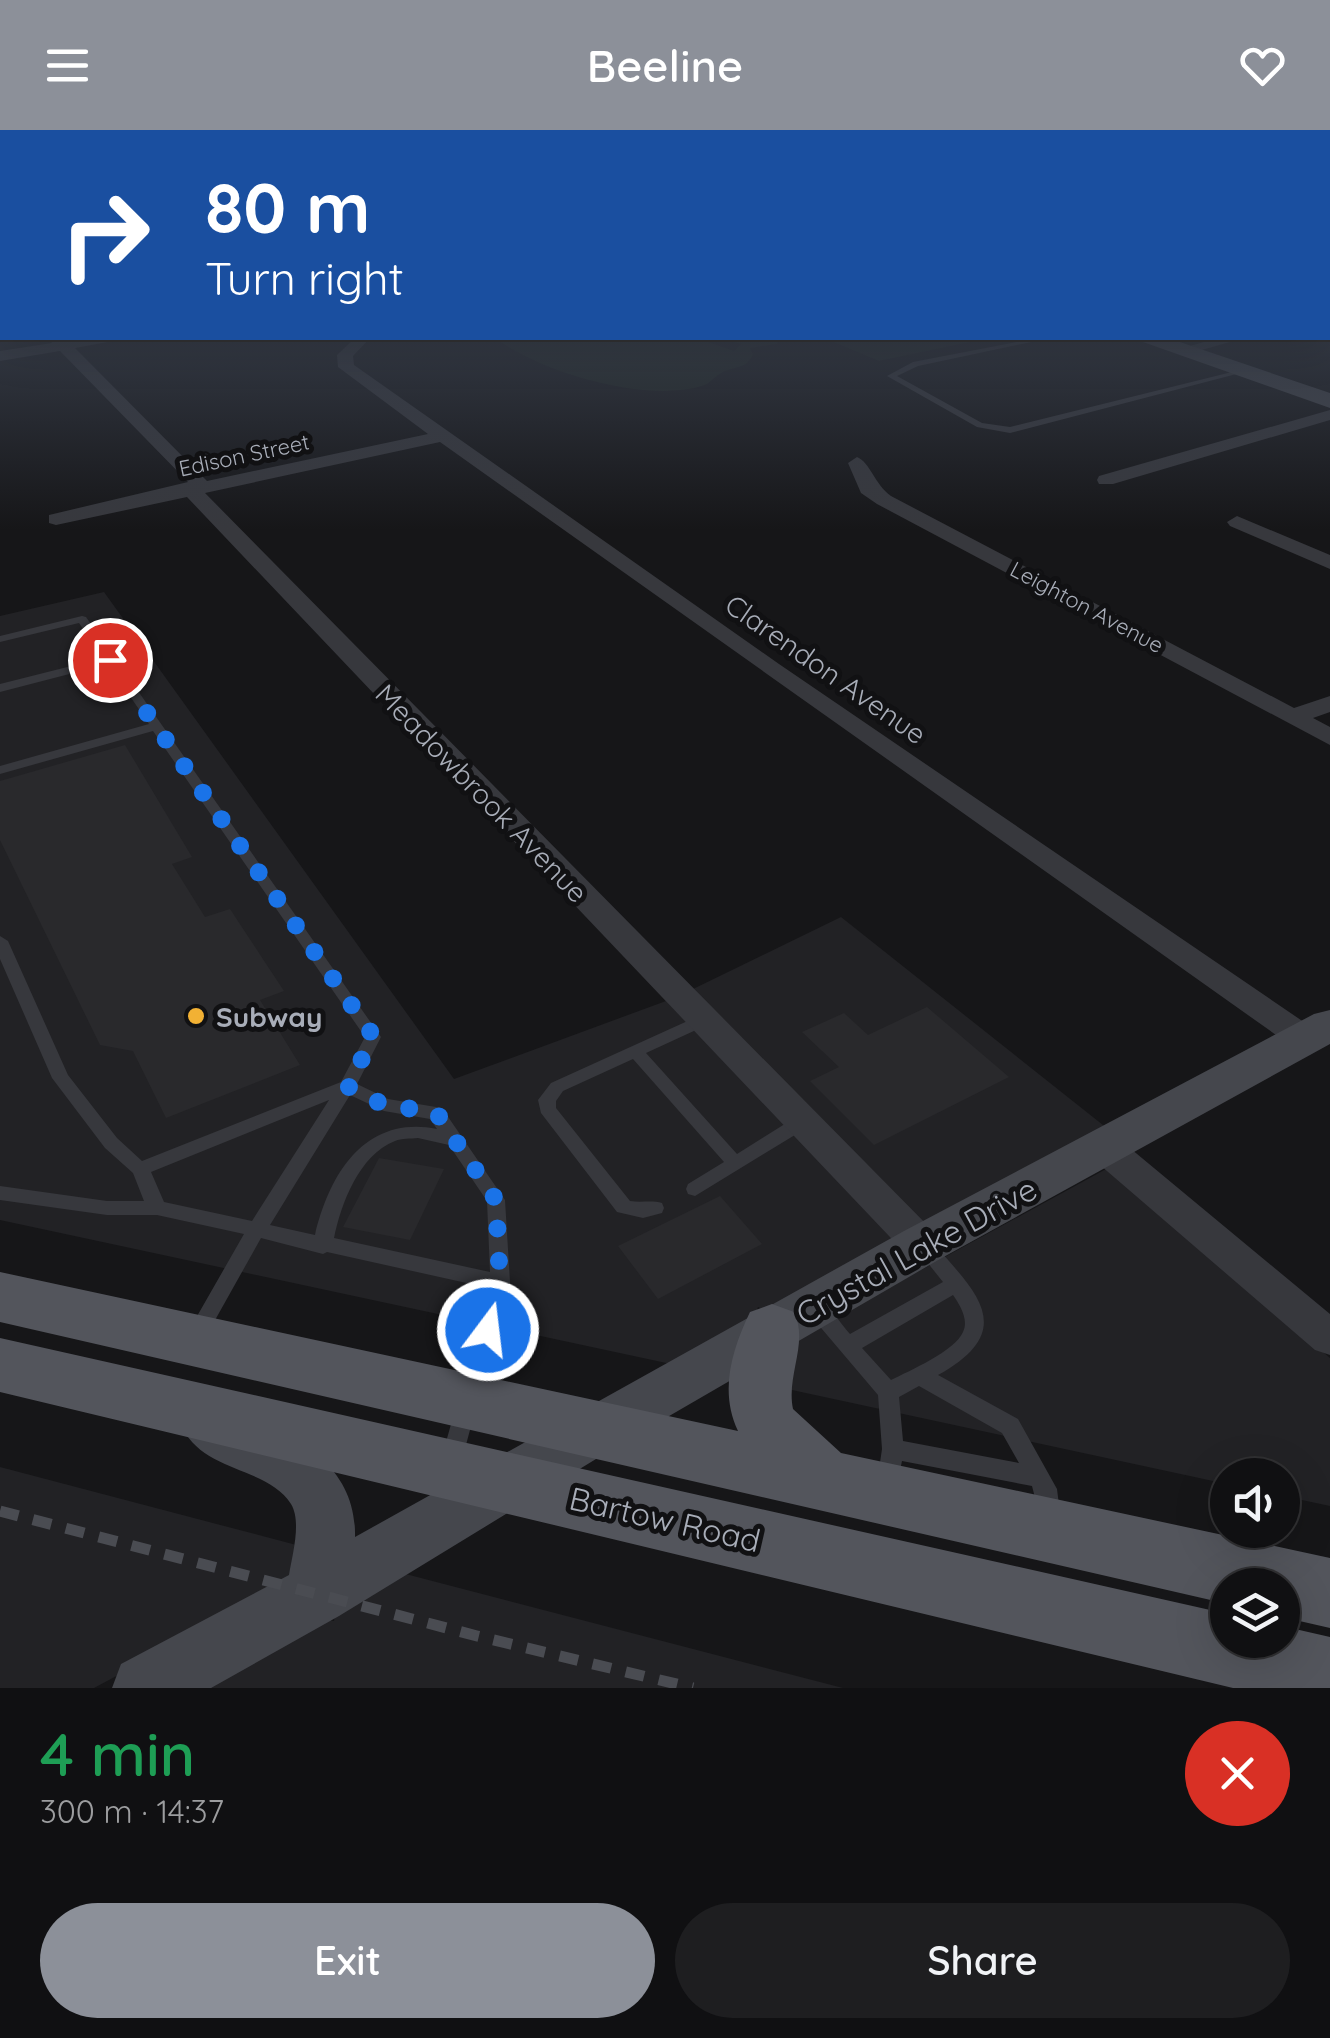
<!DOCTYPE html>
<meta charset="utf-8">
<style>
body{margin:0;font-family:Quicksand,sans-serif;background:#1e1e20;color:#f1f3f6;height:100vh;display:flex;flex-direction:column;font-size:38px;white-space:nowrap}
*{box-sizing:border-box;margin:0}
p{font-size:32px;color:#9c9d9f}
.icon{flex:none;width:55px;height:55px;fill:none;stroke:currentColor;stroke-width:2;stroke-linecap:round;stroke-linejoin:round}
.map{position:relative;height:1558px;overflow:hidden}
.sheet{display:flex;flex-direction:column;background:#101012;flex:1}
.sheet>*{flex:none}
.top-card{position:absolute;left:0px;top:0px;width:1330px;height:210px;box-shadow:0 10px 40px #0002,0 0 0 2px #303032;background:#1a4fa0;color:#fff;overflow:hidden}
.controls{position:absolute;left:1210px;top:1328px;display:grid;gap:20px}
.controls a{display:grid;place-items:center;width:90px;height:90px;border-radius:50%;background:#101012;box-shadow:0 10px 40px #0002,0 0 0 2px #303032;font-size:50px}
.pin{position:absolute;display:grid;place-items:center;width:85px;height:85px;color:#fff;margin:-42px;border:5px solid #fff;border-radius:50%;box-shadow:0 2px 10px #0007}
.me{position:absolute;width:110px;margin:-55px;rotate:15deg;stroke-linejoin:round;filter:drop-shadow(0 0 8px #0008)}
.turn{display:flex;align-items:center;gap:35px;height:210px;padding:0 40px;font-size:45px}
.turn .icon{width:130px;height:130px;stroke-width:2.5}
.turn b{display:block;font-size:70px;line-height:85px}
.round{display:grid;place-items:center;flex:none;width:105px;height:105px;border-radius:52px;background:#1e1e20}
.headline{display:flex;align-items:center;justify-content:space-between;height:170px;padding:0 40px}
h1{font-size:60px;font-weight:600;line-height:75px;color:#1e9e55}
.cta{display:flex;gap:20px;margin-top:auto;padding:20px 40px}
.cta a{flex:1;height:115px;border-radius:60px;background:#8c9099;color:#fff;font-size:40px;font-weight:600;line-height:115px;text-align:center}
.cta a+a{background:#1e1e20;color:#f1f3f6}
header{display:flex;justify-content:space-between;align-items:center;height:130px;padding:0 40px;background:#8c9099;color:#fff;font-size:45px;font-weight:600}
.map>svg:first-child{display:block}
.built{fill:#222225}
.green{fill:#1c231d}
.building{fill:#29292c}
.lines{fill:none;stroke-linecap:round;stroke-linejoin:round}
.lane{fill:#37383d;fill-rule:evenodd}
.street{fill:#37383d;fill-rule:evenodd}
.secondary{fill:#45474d;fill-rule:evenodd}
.primary{fill:#53555c;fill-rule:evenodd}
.rail{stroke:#4a4c52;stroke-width:11;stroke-dasharray:19 15;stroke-linecap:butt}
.route{stroke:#1a73e8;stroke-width:18;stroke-dasharray:0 32.4}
.poi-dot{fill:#f2b134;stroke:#111113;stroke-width:4}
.labels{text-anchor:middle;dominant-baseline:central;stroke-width:10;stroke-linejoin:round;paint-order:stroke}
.far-street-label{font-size:22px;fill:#a8adb8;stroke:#111113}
.street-label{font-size:28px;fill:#a8adb8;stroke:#111113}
.poi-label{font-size:28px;font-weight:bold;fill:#a8adb8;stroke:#111113;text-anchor:start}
.near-street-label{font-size:32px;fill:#a8adb8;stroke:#111113}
</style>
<header><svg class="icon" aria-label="menu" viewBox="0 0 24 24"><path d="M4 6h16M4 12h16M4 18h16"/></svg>Beeline<svg class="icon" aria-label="heart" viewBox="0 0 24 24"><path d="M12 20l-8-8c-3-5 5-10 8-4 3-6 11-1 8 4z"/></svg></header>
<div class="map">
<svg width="1330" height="1558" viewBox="0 0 1330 1558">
<rect width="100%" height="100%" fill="#161618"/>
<path class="built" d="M104,462L454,949L666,871L895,1109L767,1181L758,1177L754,1188L671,1234L0,1090V486Z
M841,787L1108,999L923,1094L691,860Z
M1108,1038L1330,1228V1376L1283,1366L1282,1345H1228L1227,1354L778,1257L789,1212Z
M0,1337L304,1417L297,1449L94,1558H0Z
M398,1442L843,1558H194L320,1489L334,1491L336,1479Z"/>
<path class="green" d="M495,208H697L734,221L741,214L722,208L778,210L777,214L750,218L753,225C745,240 734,236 721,243C714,247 710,254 702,256C645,273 542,243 495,208Z
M824,208H989L879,231Z"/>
<path class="building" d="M125,615L192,727L172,734L205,787L230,779L284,861L260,870L300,935L166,988L133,921L100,915L0,710V651Z
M927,877L1009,947L874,1015L810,951L839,937L802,902L844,883L868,905Z
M379,1028L444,1039L410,1110L343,1097Z
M720,1066L762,1114L658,1169L618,1116Z"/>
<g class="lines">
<path class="lane" d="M1037,208H1050L918,236L897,246L982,293L1010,297L1244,239L1248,241L1010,303L977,297L887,246L913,232Z
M82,486L86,487L381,907L357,954L388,969L442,978L505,1070L510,1152L460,1337L452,1340L444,1337L441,1330L489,1158L327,1122L323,1124L261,1108L205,1208L198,1211L191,1208L188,1202L244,1104L157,1085H107L0,1070V1056L107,1071H144L133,1043L105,1018L52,948L0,829V806L8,811L68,945L117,1008L142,1031L341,952L365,907L153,601L0,644V636L149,594L108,534L0,562V554L103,528L79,493L0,512V506ZM350,965L384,981L430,989L437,999C366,985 330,1042 315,1105L270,1095ZM329,970L252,1091L164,1072L151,1042ZM418,1008L449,1015L487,1071L490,1142L334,1108C341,1074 359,1025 395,1011C402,1008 410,1009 418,1008Z
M703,884L709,886L711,890L709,894L646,923L737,1024L796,987L802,986L808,987L811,992L808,997L695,1066L688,1064L686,1059L688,1054L724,1032L633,929L563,961L556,971V978L630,1071C641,1073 652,1070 662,1073L664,1078L662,1083L643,1088L617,1082L541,983L538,970L551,953Z
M925,1109L932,1112C977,1163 1019,1200 938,1245L1018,1289L1057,1359L1060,1383L1057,1391L1049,1394L1041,1391L1032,1356L902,1331L896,1360L888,1363L880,1360L877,1353L882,1319L878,1265L805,1179L808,1173C826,1168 839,1192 850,1204L943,1152L915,1117L918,1112ZM953,1165C960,1175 969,1190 963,1202C955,1221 909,1241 891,1250L862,1218ZM919,1256L1002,1303L1019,1333L903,1311L899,1267Z"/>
<path class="street" d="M49,208H115L113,211L75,218L207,351L428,304L338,237L337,225L355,208H370L353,226L354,235L779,534L1317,901L1322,909L1317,917L1305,920L1293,917L440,312L205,363L936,1104L941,1115L936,1126L922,1130L908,1126L187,367L56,395L49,393V385L188,352L60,221L0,231V221L52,213Z
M1218,208H1244L1184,225L1176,220Z
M1330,280V290L1113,354H1099L1097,350L1099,346Z
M857,327C870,332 875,355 891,366L1294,578L1330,566V582L1313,588L1330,597V615L877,374L861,363L848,333Z
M1237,386L1330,425V439L1230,396L1227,392Z
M1106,1006L1119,1009L1330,1184V1225L1315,1220L1093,1029L1088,1019L1093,1009Z"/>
<path class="secondary" d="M1140,208H1168L1330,263V278L1143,212Z
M1330,880V914L940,1129L614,1318L339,1486L211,1558H112L121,1534L289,1445C292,1426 302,1392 291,1374C268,1337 203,1342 183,1298L192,1280L212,1272C278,1297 357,1325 355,1407L904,1101L1314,884Z"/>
<path class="primary" d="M0,1142L738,1301C719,1261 732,1220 750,1182L772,1174L794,1182C809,1213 786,1245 793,1279L841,1323L1330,1428V1498L1282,1487V1455H1228V1474L0,1192Z
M0,1208L1228,1484V1510H1282V1496L1330,1507V1558H1233L0,1262Z"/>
<path class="rail" d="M0,1381L477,1506L693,1558"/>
</g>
<linearGradient id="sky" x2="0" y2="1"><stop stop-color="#0c0c0d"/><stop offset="0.46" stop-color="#363c48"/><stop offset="1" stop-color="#363c48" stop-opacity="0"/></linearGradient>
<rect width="1330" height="400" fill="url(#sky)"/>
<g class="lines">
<path class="route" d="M110,530L374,907L347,956L384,975L436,982L496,1070L500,1152L488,1200"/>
</g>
<circle class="poi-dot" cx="196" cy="886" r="10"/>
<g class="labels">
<g class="far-street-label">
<text transform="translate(244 325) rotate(-12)">Edison Street</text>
<text transform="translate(1087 477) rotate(28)">Leighton Avenue</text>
</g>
<g class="street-label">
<text transform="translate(826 539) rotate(35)">Clarendon Avenue</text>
<text transform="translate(482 663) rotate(46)">Meadowbrook Avenue</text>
</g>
<g class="poi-label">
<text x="216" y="886">Subway</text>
</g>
<g class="near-street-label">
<text transform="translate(916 1121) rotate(-29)">Crystal Lake Drive</text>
<text transform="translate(665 1389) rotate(13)">Bartow Road</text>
</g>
</g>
</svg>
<div class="controls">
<a><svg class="icon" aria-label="sound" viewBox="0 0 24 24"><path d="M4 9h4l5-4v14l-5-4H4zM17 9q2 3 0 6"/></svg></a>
<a><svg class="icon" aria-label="layers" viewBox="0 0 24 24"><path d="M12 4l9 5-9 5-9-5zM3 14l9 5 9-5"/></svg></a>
</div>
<div class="pin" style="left:110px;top:530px;background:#d93025"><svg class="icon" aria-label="arrive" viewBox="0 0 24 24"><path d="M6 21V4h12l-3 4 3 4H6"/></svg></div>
<svg class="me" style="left:488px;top:1200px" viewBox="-20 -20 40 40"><circle r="17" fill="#1a73e8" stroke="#fff" stroke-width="3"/><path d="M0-11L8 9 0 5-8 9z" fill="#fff"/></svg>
<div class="top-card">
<div class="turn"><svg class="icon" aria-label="right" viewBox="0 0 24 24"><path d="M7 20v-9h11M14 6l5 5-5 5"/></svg><div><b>80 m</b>Turn right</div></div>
</div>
</div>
<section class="sheet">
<div class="headline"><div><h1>4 min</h1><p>300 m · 14:37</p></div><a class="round" style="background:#d93025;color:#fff"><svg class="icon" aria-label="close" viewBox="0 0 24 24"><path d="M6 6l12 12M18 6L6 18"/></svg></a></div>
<div class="cta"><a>Exit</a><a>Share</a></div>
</section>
